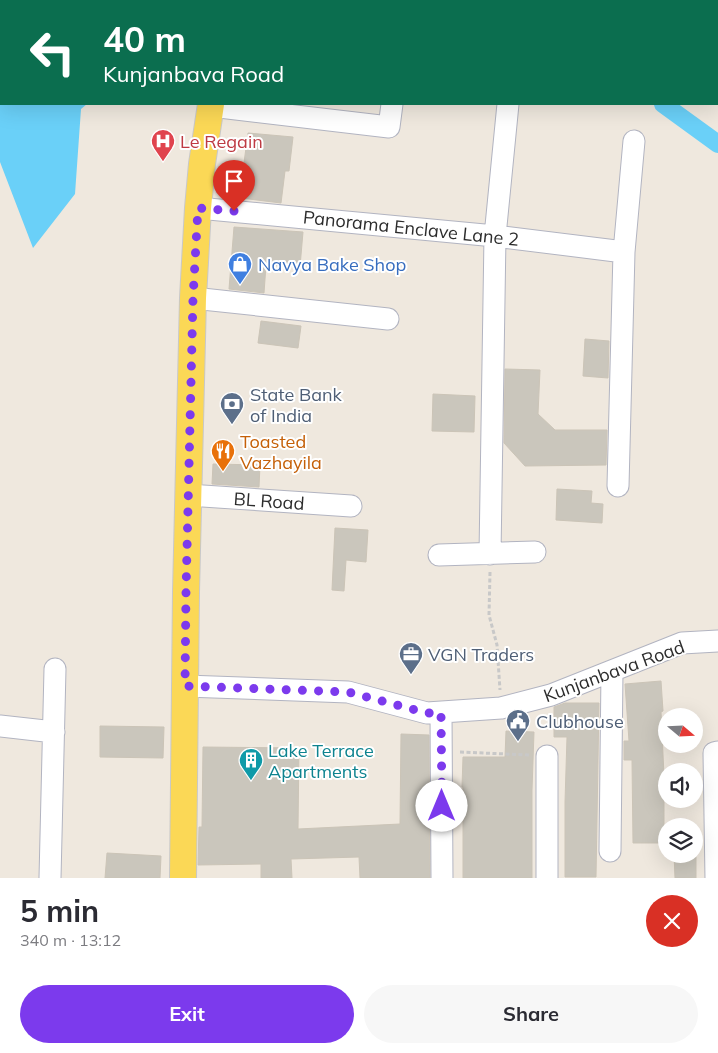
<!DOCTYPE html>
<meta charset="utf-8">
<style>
body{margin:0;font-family:Mulish,sans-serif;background:#f7f7f7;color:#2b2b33;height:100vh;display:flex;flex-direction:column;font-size:19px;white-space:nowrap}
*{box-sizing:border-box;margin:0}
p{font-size:16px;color:#7c7c81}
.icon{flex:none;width:28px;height:28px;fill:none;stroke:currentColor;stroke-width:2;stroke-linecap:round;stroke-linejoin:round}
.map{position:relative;height:878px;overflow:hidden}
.side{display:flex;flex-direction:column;background:#fff;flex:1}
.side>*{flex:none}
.top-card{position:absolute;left:0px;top:0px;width:719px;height:105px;box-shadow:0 5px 20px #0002;background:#0b6e4f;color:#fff;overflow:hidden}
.needle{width:32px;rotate:109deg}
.tools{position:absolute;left:658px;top:708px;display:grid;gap:10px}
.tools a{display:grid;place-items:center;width:45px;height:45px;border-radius:50%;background:#fff;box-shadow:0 5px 20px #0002;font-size:25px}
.pin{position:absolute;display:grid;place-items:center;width:42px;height:42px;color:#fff;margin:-51px -21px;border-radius:50% 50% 50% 0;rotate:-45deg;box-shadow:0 0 5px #0007}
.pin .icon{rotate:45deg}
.me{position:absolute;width:55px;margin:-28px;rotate:0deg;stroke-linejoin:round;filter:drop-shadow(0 0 4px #0008)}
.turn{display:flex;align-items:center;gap:18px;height:105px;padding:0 20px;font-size:22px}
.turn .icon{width:65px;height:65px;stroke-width:2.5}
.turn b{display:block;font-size:35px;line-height:42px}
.round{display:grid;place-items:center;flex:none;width:52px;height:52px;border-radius:26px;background:#f7f7f7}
.headline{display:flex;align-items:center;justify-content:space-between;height:85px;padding:0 20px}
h1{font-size:30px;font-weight:700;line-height:38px}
.primary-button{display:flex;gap:10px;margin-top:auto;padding:10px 20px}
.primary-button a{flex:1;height:58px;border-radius:30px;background:#7c3aed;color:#fff;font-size:20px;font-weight:700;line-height:58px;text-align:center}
.primary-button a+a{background:#f7f7f7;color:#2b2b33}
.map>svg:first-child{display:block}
.water{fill:#6ad0f8}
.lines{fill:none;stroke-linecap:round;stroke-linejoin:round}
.canal{stroke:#6ad0f8;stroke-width:18}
.building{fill:#cac6bc;stroke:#cbc4b7}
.minor-casing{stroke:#b2b4c1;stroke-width:23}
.major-casing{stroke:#c8c8c8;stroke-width:28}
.path{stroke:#c8c8c8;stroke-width:3;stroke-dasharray:4 2.5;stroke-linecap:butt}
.minor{stroke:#fff;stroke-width:21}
.major{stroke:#fbd856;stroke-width:26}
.route{stroke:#7c3aed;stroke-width:9;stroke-dasharray:0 16.2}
.labels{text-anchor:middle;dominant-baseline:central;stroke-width:4;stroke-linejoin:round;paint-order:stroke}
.health-label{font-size:18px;fill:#be3a42;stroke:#fff;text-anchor:start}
.street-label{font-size:18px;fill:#2c2c2c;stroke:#fff}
.shop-label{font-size:18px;fill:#366cbe;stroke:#fff;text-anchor:start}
.service-label{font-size:18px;fill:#4e5e75;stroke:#fff;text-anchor:start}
.food-label{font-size:18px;fill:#c56008;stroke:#fff;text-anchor:start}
.culture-label{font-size:18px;fill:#0d838f;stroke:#fff;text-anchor:start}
</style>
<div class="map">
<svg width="718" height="878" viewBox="0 0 718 878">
<rect width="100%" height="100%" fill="#efe8de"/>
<path class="water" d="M0,0H144V1H1V104H87L81,109L75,194L33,248L0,162Z"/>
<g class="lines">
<path class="canal" d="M448,0L453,1
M663,104L718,144"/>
</g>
<path class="building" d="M248,133L293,137L289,171H285L281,203L233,197L236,169L243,170Z
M234,227L303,232L300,267L266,265L264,293L229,289Z
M261,321L301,326L298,348L258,343Z
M585,339L609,341L608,378L583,376Z
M505,369L540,370L538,414L555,430H607L606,465L525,466L504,443Z
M433,394L475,396L474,432L432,431Z
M213,464L260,465L259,487L212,484Z
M557,489L592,491L591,503L603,504L602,523L556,520Z
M335,528L368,530L366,562L346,560L344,591L332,590Z
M661,681L663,711L661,712L664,776V843H633L632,760H624V741H629L625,684Z
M565,703H599L596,877H565V802L567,737H554V707Z
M100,726L164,727L163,758L100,757Z
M506,731L534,732L532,790V878H463V787H462L463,757H505Z
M401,734L429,735L430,878H360L359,857L291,859L292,878H261V864L198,865L199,827H202L203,747L299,748L298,829L400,824Z
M107,853L161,856L160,878H105Z
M674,854H696V878H675Z"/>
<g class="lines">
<g class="minor-casing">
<path id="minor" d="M701,1V0
M211,106L389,127L392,104
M198,208L495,236L624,252
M193,298L388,319
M618,486L624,252L634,141
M188,495L351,506
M490,554L495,236L508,104
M439,555L535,552
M185,686L348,692L427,713L501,708L551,695L682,643L718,641
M441,713L442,878
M0,726L54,732
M547,756V878
M610,851L612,671
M50,878L55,669
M716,878L714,753L718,752"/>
</g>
<g class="major-casing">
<path id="major" d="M225,1V0
M183,878L186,592L193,298L198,208L202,164L211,104"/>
</g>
<path class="path" d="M490,572L489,615L497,645L500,690
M460,752L529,755"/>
<use href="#minor" class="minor"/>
<use href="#major" class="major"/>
</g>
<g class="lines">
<path class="route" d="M234,211L198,208L193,298L186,592L185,686L348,692L427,713H441L442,806"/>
</g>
<defs>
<g id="hospital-pin" transform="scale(1.25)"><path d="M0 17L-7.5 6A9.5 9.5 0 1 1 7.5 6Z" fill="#e0444e" stroke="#fff"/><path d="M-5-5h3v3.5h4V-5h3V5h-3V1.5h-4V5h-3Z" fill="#fff"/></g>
<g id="shop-pin" transform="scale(1.25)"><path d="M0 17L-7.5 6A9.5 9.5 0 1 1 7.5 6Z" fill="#3f7fe0" stroke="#fff"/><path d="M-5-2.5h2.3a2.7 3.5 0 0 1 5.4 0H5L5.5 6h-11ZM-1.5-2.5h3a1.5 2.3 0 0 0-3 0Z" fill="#fff"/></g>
<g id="bank-pin" transform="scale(1.25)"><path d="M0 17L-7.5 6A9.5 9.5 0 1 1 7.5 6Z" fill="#5c6f8a" stroke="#fff"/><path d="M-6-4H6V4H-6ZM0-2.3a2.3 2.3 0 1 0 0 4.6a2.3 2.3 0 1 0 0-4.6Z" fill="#fff"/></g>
<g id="restaurant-pin" transform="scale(1.25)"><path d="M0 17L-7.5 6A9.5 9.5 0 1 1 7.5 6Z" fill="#e8710a" stroke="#fff"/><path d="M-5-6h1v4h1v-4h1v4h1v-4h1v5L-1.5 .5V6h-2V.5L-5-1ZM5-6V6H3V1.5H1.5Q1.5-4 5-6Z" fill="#fff"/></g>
<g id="office-pin" transform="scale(1.25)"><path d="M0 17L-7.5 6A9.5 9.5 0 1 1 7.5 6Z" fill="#5c6f8a" stroke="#fff"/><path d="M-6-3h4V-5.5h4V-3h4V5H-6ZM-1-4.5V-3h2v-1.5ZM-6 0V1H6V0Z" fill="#fff"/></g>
<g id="civic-pin" transform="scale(1.25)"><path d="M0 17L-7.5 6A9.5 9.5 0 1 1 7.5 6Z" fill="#5c6f8a" stroke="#fff"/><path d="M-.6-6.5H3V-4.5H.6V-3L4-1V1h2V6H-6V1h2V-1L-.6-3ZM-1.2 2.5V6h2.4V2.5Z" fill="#fff"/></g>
<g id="building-pin" transform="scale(1.25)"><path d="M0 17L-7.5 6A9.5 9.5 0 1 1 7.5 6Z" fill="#0f9aa8" stroke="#fff"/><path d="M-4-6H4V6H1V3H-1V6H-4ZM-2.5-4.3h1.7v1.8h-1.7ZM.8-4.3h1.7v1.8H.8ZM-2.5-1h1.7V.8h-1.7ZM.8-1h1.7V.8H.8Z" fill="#fff"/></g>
</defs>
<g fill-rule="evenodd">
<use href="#hospital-pin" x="163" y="141"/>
<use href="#shop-pin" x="240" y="264"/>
<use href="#bank-pin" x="232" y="404"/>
<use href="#restaurant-pin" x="223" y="451"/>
<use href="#office-pin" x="411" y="654"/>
<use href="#civic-pin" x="518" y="721"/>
<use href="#building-pin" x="251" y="760"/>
</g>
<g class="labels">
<g class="health-label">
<text x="180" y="141">Le Regain</text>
</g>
<g class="street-label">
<text transform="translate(411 228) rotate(6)">Panorama Enclave Lane 2</text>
<text transform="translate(269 501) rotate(4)">BL Road</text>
<text transform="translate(614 671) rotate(-20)">Kunjanbava Road</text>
</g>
<g class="shop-label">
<text x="258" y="264">Navya Bake Shop</text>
</g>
<g class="service-label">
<text x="250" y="394">State Bank<tspan x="250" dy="21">of India</tspan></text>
<text x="428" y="654">VGN Traders</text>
<text x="536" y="721">Clubhouse</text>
</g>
<g class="food-label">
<text x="240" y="441">Toasted<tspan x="240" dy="21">Vazhayila</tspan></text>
</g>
<g class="culture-label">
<text x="268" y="750">Lake Terrace<tspan x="268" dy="21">Apartments</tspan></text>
</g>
</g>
</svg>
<div class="tools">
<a><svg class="needle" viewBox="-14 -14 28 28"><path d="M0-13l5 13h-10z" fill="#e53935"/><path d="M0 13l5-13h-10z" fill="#7c7c81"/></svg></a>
<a><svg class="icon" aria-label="sound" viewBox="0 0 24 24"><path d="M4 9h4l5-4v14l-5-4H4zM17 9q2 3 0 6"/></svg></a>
<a><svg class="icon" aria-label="layers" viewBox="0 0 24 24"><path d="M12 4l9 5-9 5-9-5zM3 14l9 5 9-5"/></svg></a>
</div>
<div class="pin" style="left:234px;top:211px;background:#d93025"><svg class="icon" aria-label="arrive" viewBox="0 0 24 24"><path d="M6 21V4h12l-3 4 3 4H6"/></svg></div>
<svg class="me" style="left:442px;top:806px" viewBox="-20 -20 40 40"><circle r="19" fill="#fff"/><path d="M0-13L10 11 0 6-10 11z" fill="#7c3aed"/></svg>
<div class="top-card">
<div class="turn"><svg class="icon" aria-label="left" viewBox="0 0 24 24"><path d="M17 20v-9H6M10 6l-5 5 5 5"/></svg><div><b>40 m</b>Kunjanbava Road</div></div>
</div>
</div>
<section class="side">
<div class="headline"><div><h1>5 min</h1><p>340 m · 13:12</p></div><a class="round" style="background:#d93025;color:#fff"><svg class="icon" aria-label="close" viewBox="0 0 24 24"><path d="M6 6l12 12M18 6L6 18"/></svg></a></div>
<div class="primary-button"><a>Exit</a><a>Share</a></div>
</section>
